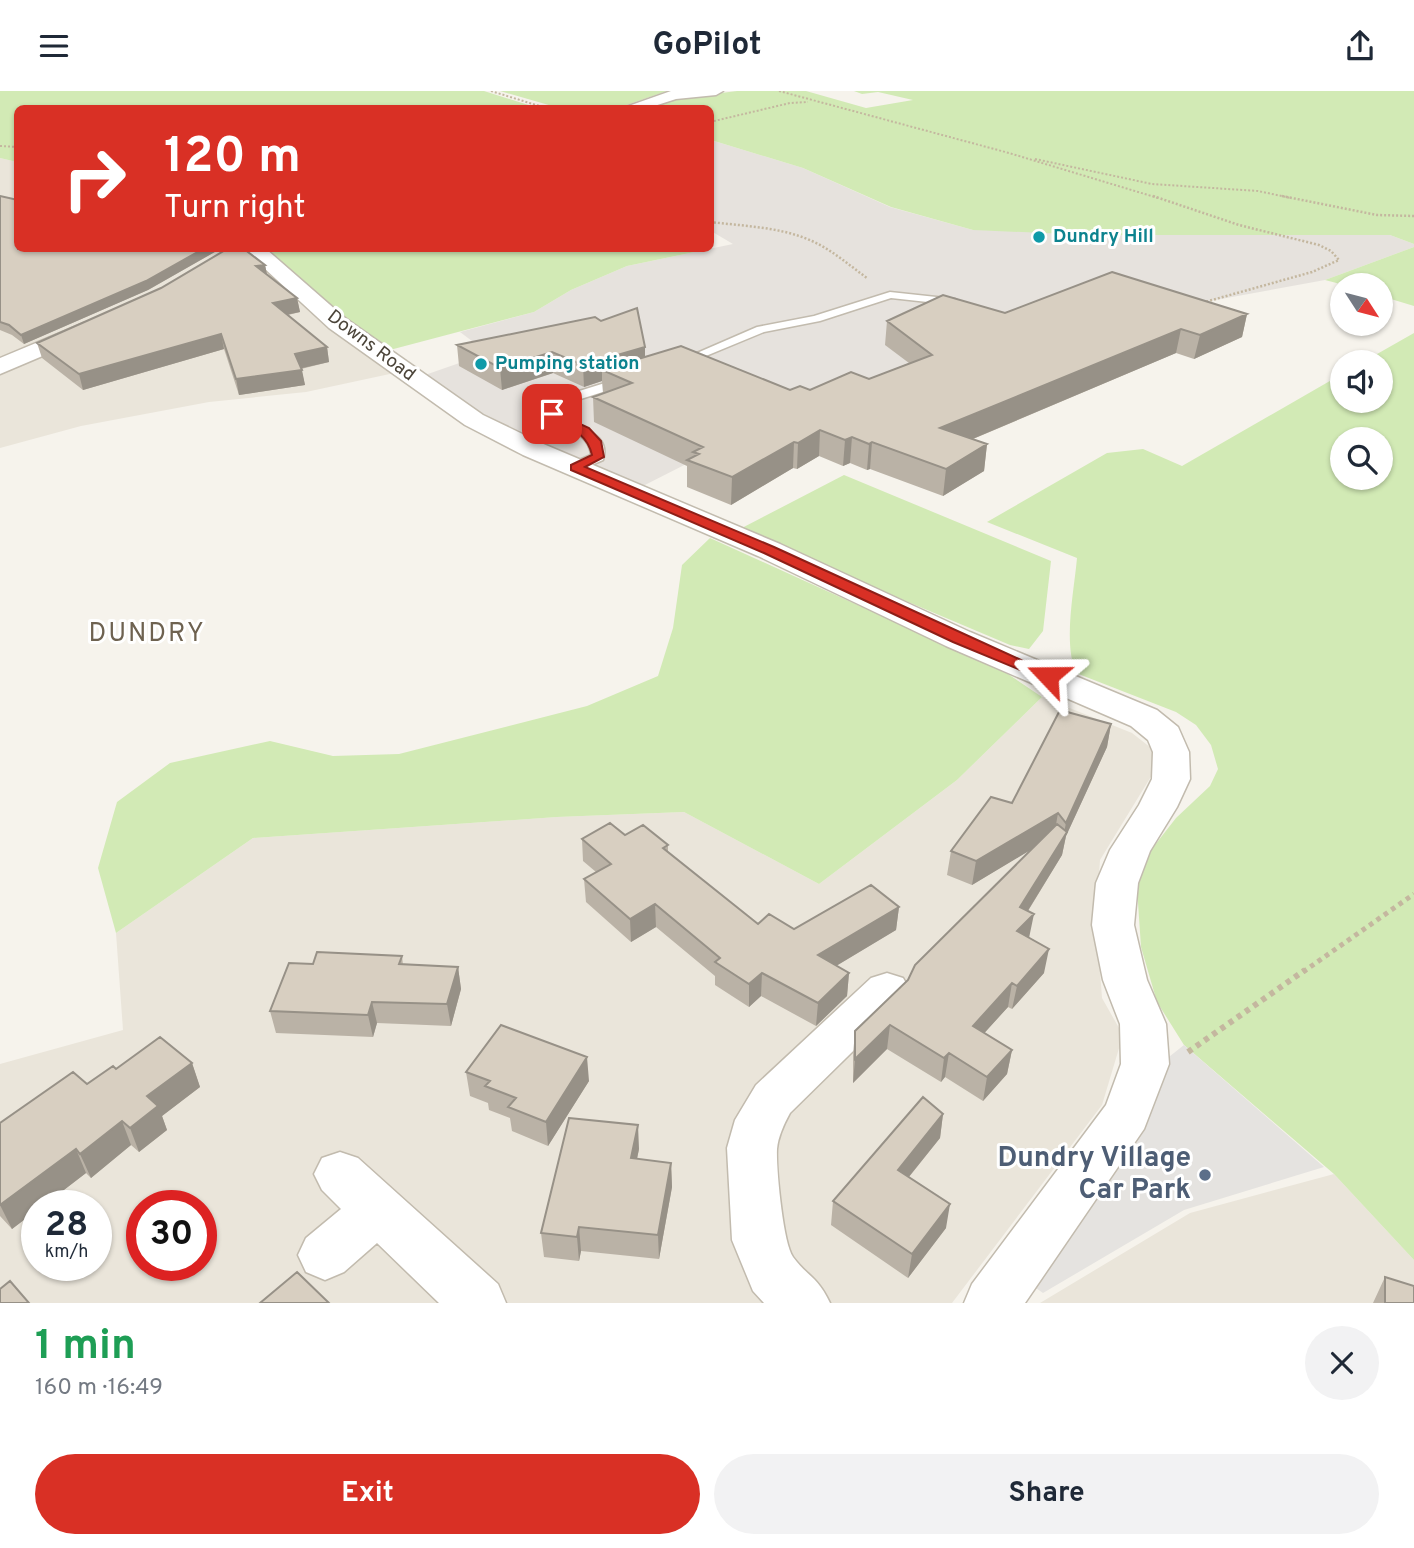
<!DOCTYPE html>
<meta charset="utf-8">
<style>
body{margin:0;font-family:Overpass,sans-serif;background:#f2f2f3;color:#1f2937;height:100vh;display:flex;flex-direction:column;font-size:26px;white-space:nowrap}
*{box-sizing:border-box;margin:0}
p{font-size:23px;color:#747a83}
.icon{flex:none;width:38px;height:38px;fill:none;stroke:currentColor;stroke-width:2;stroke-linecap:round;stroke-linejoin:round}
.map{position:relative;height:1212px;overflow:hidden}
.panel{display:flex;flex-direction:column;background:#fff;flex:1}
.panel>*{flex:none}
.guide{position:absolute;left:14px;top:14px;width:700px;height:147px;border-radius:10px;box-shadow:0 2px 5px #0004;background:#d93025;color:#fff;overflow:hidden}
.needle{width:46px;rotate:126deg}
.controls{position:absolute;left:1330px;top:182px;display:grid;gap:14px}
.controls a{display:grid;place-items:center;width:63px;height:63px;border-radius:50%;background:#fff;box-shadow:0 2px 5px #0004;font-size:35px}
.speed{position:absolute;left:21px;top:1099px;display:flex;gap:14px;font-size:35px;font-weight:700;text-align:center}
.speed>*{display:grid;place-content:center;width:91px;height:91px;border-radius:50%;background:#fff;box-shadow:0 2px 5px #0004;line-height:1}
.speed small{font-size:18px;font-weight:400}
.speed .limit{border:10px solid #d22;background:#fff;color:#111}
.pin{position:absolute;display:grid;place-items:center;width:60px;height:60px;color:#fff;margin:-30px;border-radius:14px;box-shadow:0 4px 10px #0006}
.me{position:absolute;width:77px;margin:-38px;rotate:293deg;stroke-linejoin:round;filter:drop-shadow(0 0 5px #0008)}
.turn{display:flex;align-items:center;gap:24px;height:147px;padding:0 35px;font-size:32px}
.turn .icon{width:91px;height:91px;stroke-width:2.5}
.turn b{display:block;font-size:49px;line-height:60px}
.round{display:grid;place-items:center;flex:none;width:74px;height:74px;border-radius:37px;background:#f2f2f3}
.overview{display:flex;align-items:center;justify-content:space-between;height:119px;padding:0 35px}
h1{font-size:42px;font-weight:700;line-height:52px;color:#1e9e55}
.action{display:flex;gap:14px;margin-top:auto;padding:14px 35px}
.action a{flex:1;height:80px;border-radius:42px;background:#d93025;color:#fff;font-size:28px;font-weight:700;line-height:80px;text-align:center}
.action a+a{background:#f2f2f3;color:#1f2937}
header{display:flex;justify-content:space-between;align-items:center;height:91px;padding:0 35px;background:#fff;font-size:32px;font-weight:700}
.map>svg:first-child{display:block}
.residential{fill:#eae5da;fill-rule:evenodd}
.industrial{fill:#e6e2dd}
.green{fill:#d2eab5;fill-rule:evenodd}
.parking{fill:#e5e3e0}
.lines{fill:none;stroke-linecap:round;stroke-linejoin:round}
.service-casing{stroke:#c2bbae;stroke-width:3}
.minor-casing{stroke:#c2bbae;stroke-width:3}
.path-far3{stroke:#c4b79f;stroke-width:2;stroke-dasharray:2 2;stroke-linecap:butt}
.path-far2{stroke:#c4b79f;stroke-width:2.5;stroke-dasharray:2 2;stroke-linecap:butt}
.path-far1{stroke:#c4b79f;stroke-width:5;stroke-dasharray:4.5 4.5;stroke-linecap:butt}
.path{stroke:#c4b79f;stroke-width:6;stroke-dasharray:5 5;stroke-linecap:butt}
.service{fill:#fff;fill-rule:evenodd}
.minor{fill:#fff;fill-rule:evenodd}
.wall{fill:#bab2a6}
.shaded-wall{fill:#979187}
.building{fill:#d8cfc1;stroke:#979187;stroke-width:2}
.route{fill:#d93025;stroke:#8d1f18;stroke-width:2}
.culture-dot{fill:#0f9aa8;stroke:#fff;stroke-width:2.5}
.service-dot{fill:#5c6f8a;stroke:#fff;stroke-width:2.5}
.labels{text-anchor:middle;dominant-baseline:central;stroke-width:6;stroke-linejoin:round;paint-order:stroke}
.far-culture-label{font-size:19px;font-weight:bold;fill:#0d838f;stroke:#fff;text-anchor:start}
.far-street-label{font-size:19px;fill:#4b4439;stroke:#fff}
.quarter-label{font-size:26px;letter-spacing:2px;fill:#6e6250;stroke:#fff}
.near-service-label{font-size:28px;font-weight:bold;fill:#4e5e75;stroke:#fff;text-anchor:end}
</style>
<header><svg class="icon" aria-label="menu" viewBox="0 0 24 24"><path d="M4 6h16M4 12h16M4 18h16"/></svg>GoPilot<svg class="icon" aria-label="share" viewBox="0 0 24 24"><path d="M12 15V3M7 8l5-5 5 5M5 13v7h14v-7"/></svg></header>
<div class="map">
<svg width="1414" height="1212" viewBox="0 0 1414 1212">
<rect width="100%" height="100%" fill="#f6f3ec"/>
<path class="residential" d="M0,67L17,71L18,158H269L291,183L386,260L413,278L306,301L209,311L81,335L0,357Z
M1042,606L1132,642L1155,660V679L1100,769L1096,826L1102,907L1123,944L1102,1014L952,1212H0V973L123,939L116,842L253,747L557,726L684,721L819,793L957,689ZM37,1115H96V1174H37ZM142,1115H201V1174H142Z
M1334,1083L1414,1169V1212H1040L1190,1122Z"/>
<path class="industrial" d="M711,49L803,77L890,116L973,139L1390,144L1414,153V156L1325,189L1001,248L806,312L639,397L487,326L425,284L488,262L460,241L534,221L571,199L627,175L733,153L711,140Z"/>
<path class="green" d="M0,0H484L538,17L18,18L17,71L0,67Z
M500,0H667L615,18L559,17Z
M737,0H806L866,17L913,9L878,1L862,3L854,0H1414V153L1390,144H1091L973,139L891,116L803,77L711,49L710,18H640L682,7Z
M1414,156V215L1381,205V194H1344L1325,189Z
M269,158H709L627,175L571,199L534,221L386,260L291,182Z
M1414,242V1169L1334,1083L1184,954L1157,911L1141,856L1137,797L1144,768L1176,727L1210,695L1218,678L1211,654L1196,634L1176,621L1076,582C1063,551 1074,501 1077,467L987,431L1107,362L1143,358L1182,375L1342,283V310H1381V271H1363ZM1342,348H1381V387H1342Z
M844,384L1051,470L1043,540L1029,558L1010,554L738,439Z
M710,447L1005,581L1042,606L957,689L819,793L684,721L557,726L253,747L116,842L98,777L117,711L170,672L270,650L333,665L399,663L587,615L658,585L673,537L682,474Z"/>
<path class="parking" d="M1184,954L1324,1076L1184,1119L1043,1202L1033,1195L1107,1092L1143,1023L1155,977Z"/>
<g class="lines">
<g class="service-casing">
<path id="service" d="M890,201L955,208L960,211L955,214L891,207L820,230L764,241L684,274L674,272L757,236L814,225Z
M624,286L628,287V293L565,313L559,319C567,338 613,337 603,369L580,379H570V373L591,364C588,336 555,340 546,318L557,307Z"/>
</g>
<g class="minor-casing">
<path id="minor" d="M723,0L716,4L676,8L645,18H620L671,0Z
M237,158H266L345,227L483,324L541,352L780,453L970,541L1157,619L1178,636L1189,661L1190,688L1177,716L1150,760L1138,792L1134,834L1147,889L1166,933L1169,973L1144,1038L1025,1212H964L972,1193L1106,1014L1121,973L1120,933L1103,889L1092,834L1096,792L1110,759L1139,714L1152,688L1153,661L1148,649L1131,635L946,555L758,465L523,364L465,334L329,237L251,165L239,162Z
M84,232L92,234L95,239L92,244L0,283V267Z
M887,882L903,887L910,899L903,911L790,1022C784,1033 778,1046 777,1058C776,1076 783,1152 793,1166C807,1185 818,1186 830,1212H764L753,1200L732,1149L727,1057L735,1029L756,994L871,887Z
M340,1061L358,1067L498,1193L506,1212H439L377,1152L344,1181L325,1189L306,1181L298,1164L306,1147L341,1118L322,1099L314,1083L322,1067Z"/>
</g>
<path class="path-far3" d="M491,0L549,18
M779,0L1009,62L1158,107
M710,31L790,12L808,11
M0,55L18,56
M1035,68L1152,93L1258,100L1291,107"/>
<path class="path-far2" d="M1153,105L1239,134L1319,154L1331,160L1339,169L1312,181L1205,211
M1282,105L1377,124L1414,125
M710,131C744,135 781,136 812,150C832,159 849,174 867,187"/>
<path class="path-far1" d="M1303,881L1414,803"/>
<path class="path" d="M1188,961L1305,879"/>
<use href="#service" class="service"/>
<use href="#minor" class="minor"/>
</g>
<path class="wall" d="M0,105L18,158H220L148,199L24,253L12,244L0,239Z
M265,174L267,184L297,207L300,221L288,224L327,256L329,271L301,278L305,294L239,304L224,258L83,299L42,267L37,252Z
M1005,222L1247,223L1242,246L1194,268L1176,262L973,348L987,353L984,380L943,405L870,378L867,379L850,372L843,375L819,365L797,378L793,377L731,414L687,396V375L594,331L593,306L603,302L602,290L584,296L553,282L502,299L459,275L457,254L645,266L790,299H810L869,288L909,272L885,254L887,230Z
M1111,633L1107,656L1066,745L1062,764L1028,820L1029,847L1044,882L1012,918L1008,916L984,942L1012,959L1007,983L983,1010L945,986L941,991L887,958L853,992V964L855,940L908,889L1033,757L972,794L947,784L951,760Z
M625,744L668,754V761L758,833L794,838L899,816L896,839L836,875L849,882L847,905L816,935L761,905L749,916L715,894V885L656,836L631,851L586,811L584,788L596,781L583,770L582,748Z
M402,865L403,874L458,876L461,898L451,935L377,932L373,946L276,942L270,920L313,873Z
M192,972L200,996L162,1025L167,1039L139,1061L131,1054L91,1087L86,1082L43,1115H37V1119L12,1138L0,1125V1032L87,993L116,978Z
M466,981L589,990L548,1055L512,1040L510,1027L489,1019L488,1012L470,1005Z
M943,1023L940,1047L909,1086L946,1137L908,1187L831,1134L833,1110Z
M639,1058L637,1068L671,1072L672,1096L659,1168L581,1160L579,1170L544,1166L541,1142Z
M1385,1186L1414,1212H1373Z"/>
<path class="shaded-wall" d="M203,158H220L148,199L24,253L21,244Z
M265,174L268,188L256,175Z
M297,207L300,221L276,226L273,212Z
M1247,223L1242,246L1194,268L1200,244Z
M1181,238L1176,262L937,363L940,337Z
M221,243L224,258L83,299L79,283Z
M327,256L329,271L298,278L295,263Z
M645,256V277L602,279V290L584,296L583,274Z
M552,261L553,282L502,299L500,277Z
M302,279L305,294L239,304L236,288Z
M820,339L819,365L797,378L798,352Z
M852,346L850,372L843,375L845,349Z
M794,351L793,377L731,414L732,386Z
M872,351L870,378L867,379L869,353Z
M987,353L984,380L943,405L946,378Z
M1111,633L1107,656L1066,745L1062,764L1016,839L1020,816L1063,747L1066,732Z
M1058,722L1054,745L972,794L976,770Z
M655,813L656,836L631,851L630,828Z
M899,816L896,839L816,887L818,864Z
M1034,823L1029,847L1012,864L1017,840Z
M1049,858L1044,882L1012,918L1017,895Z
M458,876L461,898L451,935L447,913Z
M762,882L761,905L749,916V893Z
M849,882L847,905L816,935L818,912Z
M1012,892L1008,916L969,959L973,935Z
M372,911L377,932L373,946L368,924Z
M890,934L887,958L853,992L855,968Z
M1012,959L1007,983L983,1010L987,986Z
M949,962L945,986L941,991L944,967Z
M587,966L589,990L548,1055L546,1031Z
M192,972L200,996L162,1025L167,1039L139,1061L130,1037L147,1005Z
M943,1023L940,1047L895,1103L898,1079Z
M122,1030L131,1054L91,1087L80,1063Z
M638,1034L639,1058L632,1091L631,1067Z
M76,1058L86,1082L43,1115H37V1119L12,1138L0,1114Z
M671,1072L672,1096L659,1168L658,1144Z
M950,1113L946,1137L908,1187L912,1163Z
M579,1136L581,1160L579,1170L577,1146Z"/>
<path class="building" d="M0,105L18,109V158H203L146,190L21,244L9,234L0,231Z
M227,158H244L265,174L256,175L297,207L273,212L327,256L295,263L302,279L236,288L221,243L79,283L37,252L161,197Z
M1112,181L1247,223L1200,244L1181,238L940,337L987,353L946,378L872,351L869,353L852,346L845,349L820,339L798,352L794,351L732,386L687,369L699,363L693,361L703,356L593,306L632,292L602,279L681,255L790,299L800,295L810,299L851,281L869,288L932,264L887,230L943,204L1005,222Z
M637,217L645,256L583,274L552,261L500,277L457,254L595,226L601,230Z
M1060,619L1111,633L1066,732L1058,722L976,770L951,760L991,706L1012,712Z
M610,732L625,744L643,734L668,754L663,757L758,833L769,823L794,838L871,794L899,816L818,864L849,882L818,912L762,882L749,893L715,871L720,867L655,813L630,828L584,788L611,773L582,748Z
M1057,733L1067,741L1020,816L1034,823L1017,840L1049,858L1017,895L1012,892L973,935L1012,959L987,986L949,962L944,967L890,934L855,968V940L908,889L915,874Z
M317,861L402,865L399,873L458,876L447,913L372,911L368,924L270,920L289,872L313,873Z
M501,934L587,966L546,1031L508,1016L516,1007L485,995L490,990L466,981Z
M160,946L192,972L147,1005L158,1015L130,1037L122,1030L80,1063L76,1058L0,1114V1032L73,981L87,993L113,975L116,978Z
M923,1006L943,1023L898,1079L950,1113L912,1163L833,1110Z
M569,1027L638,1034L631,1067L671,1072L658,1144L579,1136L577,1146L541,1142Z
M297,1181L329,1212H260Z
M1385,1186L1414,1195V1212H1385Z
M10,1190L29,1212H0V1198Z"/>
<path class="route" d="M552,320L589,337L601,350L604,366L585,376L774,456L1056,585L1053,588H1042L953,551L764,462L571,379V374L592,364C587,341 568,336 548,325V321Z"/>
<g class="culture-dot">
<circle cx="1039" cy="146" r="7"/>
<circle cx="481" cy="273" r="7"/>
</g>
<circle class="service-dot" cx="1205" cy="1084" r="7"/>
<g class="labels">
<g class="far-culture-label">
<text x="1053" y="146">Dundry Hill</text>
<text x="495" y="273">Pumping station</text>
</g>
<g class="far-street-label">
<text transform="translate(371 255) rotate(37)">Downs Road</text>
</g>
<g class="quarter-label">
<text x="147" y="543">DUNDRY</text>
</g>
<g class="near-service-label">
<text x="1191" y="1068">Dundry Village<tspan x="1191" dy="32">Car Park</tspan></text>
</g>
</g>
</svg>
<div class="controls">
<a><svg class="needle" viewBox="-14 -14 28 28"><path d="M0-13l5 13h-10z" fill="#e53935"/><path d="M0 13l5-13h-10z" fill="#747a83"/></svg></a>
<a><svg class="icon" aria-label="sound" viewBox="0 0 24 24"><path d="M4 9h4l5-4v14l-5-4H4zM17 9q2 3 0 6"/></svg></a>
<a><svg class="icon" aria-label="search" viewBox="0 0 24 24"><circle cx="10" cy="10" r="6"/><path d="M15 15l6 6"/></svg></a>
</div>
<div class="speed"><div>28<small>km/h</small></div><div class="limit">30</div></div>
<div class="pin" style="left:552px;top:323px;background:#d93025"><svg class="icon" aria-label="arrive" viewBox="0 0 24 24"><path d="M6 21V4h12l-3 4 3 4H6"/></svg></div>
<svg class="me" style="left:1048px;top:585px" viewBox="-20 -20 40 40"><path d="M0-17L14 15 0 8-14 15z" fill="#d93025" stroke="#fff" stroke-width="4"/></svg>
<div class="guide">
<div class="turn"><svg class="icon" aria-label="right" viewBox="0 0 24 24"><path d="M7 20v-9h11M14 6l5 5-5 5"/></svg><div><b>120 m</b>Turn right</div></div>
</div>
</div>
<section class="panel">
<div class="overview"><div><h1>1 min</h1><p>160 m · 16:49</p></div><a class="round"><svg class="icon" aria-label="close" viewBox="0 0 24 24"><path d="M6 6l12 12M18 6L6 18"/></svg></a></div>
<div class="action"><a>Exit</a><a>Share</a></div>
</section>
